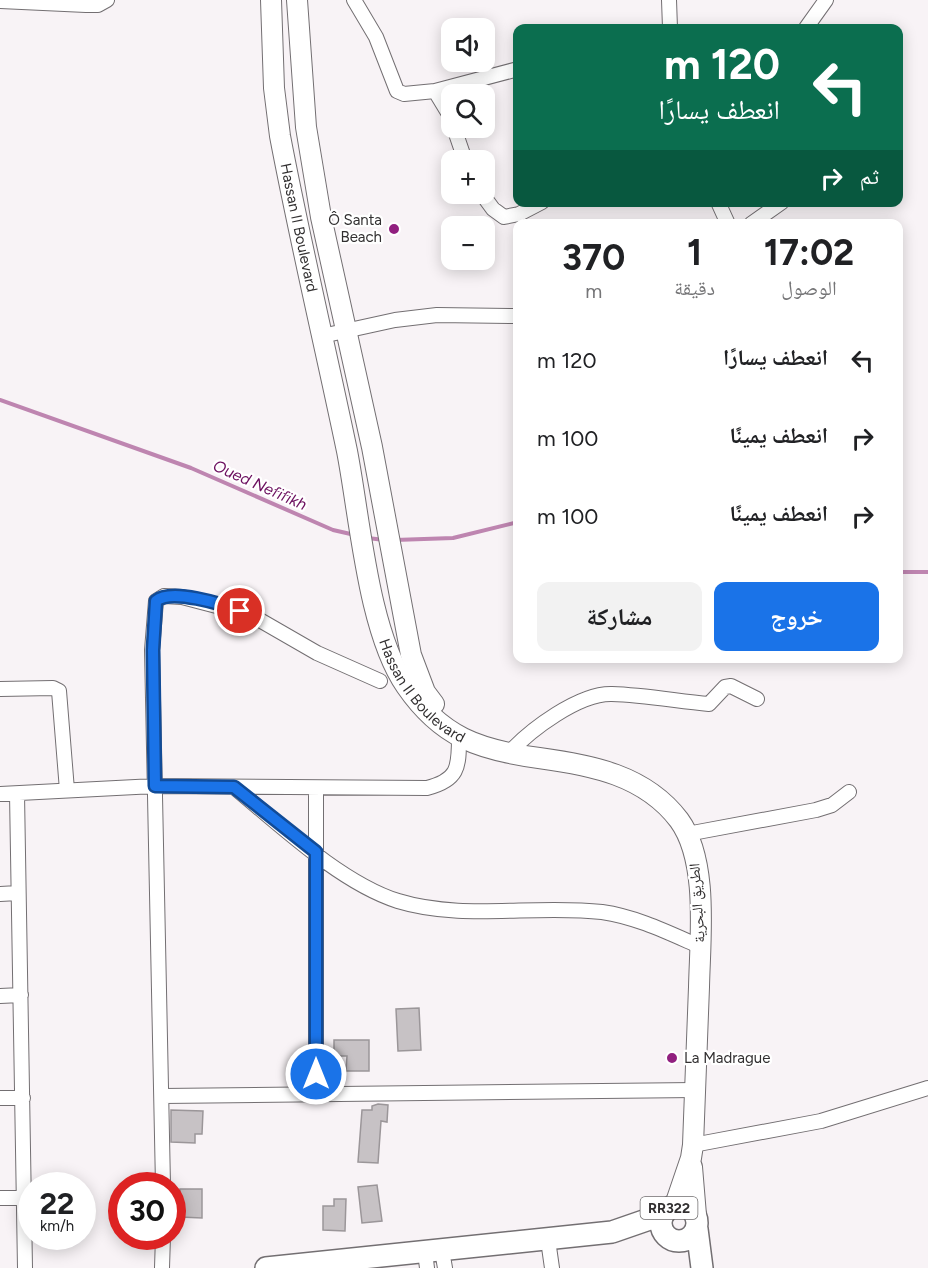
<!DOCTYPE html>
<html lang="ar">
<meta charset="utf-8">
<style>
body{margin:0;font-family:Figtree,"Noto Naskh Arabic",sans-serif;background:#f2f2f2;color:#202124;direction:rtl;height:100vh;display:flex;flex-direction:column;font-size:22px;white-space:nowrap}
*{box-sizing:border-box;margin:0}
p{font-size:20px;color:#757577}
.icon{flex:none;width:33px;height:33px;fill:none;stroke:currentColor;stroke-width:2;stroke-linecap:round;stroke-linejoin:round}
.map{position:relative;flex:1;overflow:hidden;direction:ltr}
.panel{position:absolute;left:513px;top:219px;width:390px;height:444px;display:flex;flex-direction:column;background:#fff;border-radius:12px;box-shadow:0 3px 15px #0003;direction:rtl}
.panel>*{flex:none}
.banner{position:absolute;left:513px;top:24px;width:390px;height:183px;border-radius:12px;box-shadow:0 3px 15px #0003;direction:rtl;background:#0b6e4f;color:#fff;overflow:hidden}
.buttons{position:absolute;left:441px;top:18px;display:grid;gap:12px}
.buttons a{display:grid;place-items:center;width:54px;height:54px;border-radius:12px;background:#fff;box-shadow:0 3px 15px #0003;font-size:30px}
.speed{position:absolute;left:18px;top:1172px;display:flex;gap:12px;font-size:30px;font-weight:700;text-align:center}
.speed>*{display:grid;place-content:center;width:78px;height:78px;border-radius:50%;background:#fff;box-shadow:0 3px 15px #0003;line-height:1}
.speed small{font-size:15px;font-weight:400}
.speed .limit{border:9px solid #d22;background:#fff;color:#111}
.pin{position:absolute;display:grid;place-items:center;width:51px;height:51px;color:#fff;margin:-26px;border:3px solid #fff;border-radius:50%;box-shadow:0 2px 6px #0007}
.me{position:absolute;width:66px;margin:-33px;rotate:0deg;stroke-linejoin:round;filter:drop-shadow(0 0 4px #0008)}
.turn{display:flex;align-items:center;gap:21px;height:126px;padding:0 24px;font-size:27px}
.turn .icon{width:78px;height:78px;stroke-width:2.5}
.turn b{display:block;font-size:42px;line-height:51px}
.then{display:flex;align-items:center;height:57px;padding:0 24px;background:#0003;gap:12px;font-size:22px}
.eta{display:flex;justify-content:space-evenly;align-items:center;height:102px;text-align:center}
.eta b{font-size:36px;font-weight:700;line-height:42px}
.primary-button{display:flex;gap:12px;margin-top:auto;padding:12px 24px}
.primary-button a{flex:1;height:69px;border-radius:12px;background:#1a73e8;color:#fff;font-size:24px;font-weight:700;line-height:69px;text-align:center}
.primary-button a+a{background:#f2f2f2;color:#202124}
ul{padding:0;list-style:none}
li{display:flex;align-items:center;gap:18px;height:78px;padding:0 24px}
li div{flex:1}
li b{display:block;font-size:22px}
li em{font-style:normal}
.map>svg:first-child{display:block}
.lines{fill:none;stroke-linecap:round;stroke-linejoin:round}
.stream{stroke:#be85b0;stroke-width:4}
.building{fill:#c7c2c5;stroke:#9b9699;stroke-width:1.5}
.street-casing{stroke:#736f72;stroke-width:16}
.secondary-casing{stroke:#736f72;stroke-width:22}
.primary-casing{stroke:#736f72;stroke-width:24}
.street{stroke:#fff;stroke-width:14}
.secondary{stroke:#fff;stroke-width:20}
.primary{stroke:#fff;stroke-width:21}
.route-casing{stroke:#114b97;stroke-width:15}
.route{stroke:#1a73e8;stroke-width:10}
.poi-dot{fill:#911f7f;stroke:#fff;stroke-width:2}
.labels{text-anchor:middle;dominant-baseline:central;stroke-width:4.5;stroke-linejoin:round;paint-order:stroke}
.shield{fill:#fff;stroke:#706e6f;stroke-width:1.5}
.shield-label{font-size:14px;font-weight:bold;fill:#323031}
.poi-label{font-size:15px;fill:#323031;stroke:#fff;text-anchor:end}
.street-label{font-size:15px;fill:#323031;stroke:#fff}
.water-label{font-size:16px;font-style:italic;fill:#6b0e5e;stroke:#fff}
</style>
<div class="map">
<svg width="928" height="1268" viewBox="0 0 928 1268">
<rect width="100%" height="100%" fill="#f8f3f6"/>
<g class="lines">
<path class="stream" d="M0,400L191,468L333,530L355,535
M368,538L384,540
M395,540L453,538L518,522
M898,572H928"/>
</g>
<path class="building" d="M419,1008L421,1050L398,1051L396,1009Z
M334,1040H369V1071H346L347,1056H334Z
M378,1104L388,1105L387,1122L381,1121L378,1163L358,1162L362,1110H372V1106Z
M171,1110L203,1111L202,1134H195V1143L171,1142Z
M377,1185L382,1221L362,1223L358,1187Z
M180,1189H202V1218L180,1217Z
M334,1199H346L345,1231L323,1230V1206H334Z"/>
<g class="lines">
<g class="street-casing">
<path id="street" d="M354,0L376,37L397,91L404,94L435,91L452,119
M669,0L670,28
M0,1L86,5H98L107,0
M806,28L826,0
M435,91L518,69
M454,128L465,160
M482,194L493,209L504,217L519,214L542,202
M718,202L728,224
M751,224L782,202
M322,336L395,320L437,315L518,316
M0,689L53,688L59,691L67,790
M509,753C530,730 579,693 612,694C644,695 677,701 709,704L725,687L731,686L757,699
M234,787C280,825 341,883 398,901C463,921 535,904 602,912C637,917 669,933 701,947
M0,794L155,786L427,788C458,780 459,768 459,738
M17,794L25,1268
M687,834L816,810L832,805L849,792
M0,894L18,893
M0,996L21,995
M316,1094V789
M163,1096L695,1090
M0,1098H23
M693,1145L821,1121L928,1088
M163,1185L152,650L156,601L164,596L182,597L251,615L317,653L380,681
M0,1198H24
M548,1240L552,1268
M442,1251L445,1268
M425,1252L427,1268
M162,1268L163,1236"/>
</g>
<g class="secondary-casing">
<g id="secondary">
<path id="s1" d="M271,0L274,88L280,136C300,241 325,346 347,451C360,518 368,631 406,686C441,737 479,750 539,758C591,765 645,775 679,820C709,861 700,938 699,987C697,1039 695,1092 693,1145L691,1158L675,1205"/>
<path d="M297,0L306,127L321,217L372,447L411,655L425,692L434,704"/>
<path d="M692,1167L696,1215"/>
</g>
</g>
<g class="primary-casing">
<path id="primary" d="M661 1223a18 18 0 1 1 36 0a18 18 0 1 1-36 0Z
M697,1229L702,1268
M266,1268L612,1232L664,1214"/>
</g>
<use href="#street" class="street"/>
<use href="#secondary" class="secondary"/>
<use href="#primary" class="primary"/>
</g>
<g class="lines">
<g class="route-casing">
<path id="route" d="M240,611C222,604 171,588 156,601L153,650L155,786L234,787L316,852V1074"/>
</g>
<use href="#route" class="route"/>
</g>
<g class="poi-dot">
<circle cx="394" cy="229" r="6"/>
<circle cx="672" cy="1058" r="6"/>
</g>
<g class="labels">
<rect class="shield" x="640.5" y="1197" width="57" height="22" rx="4.5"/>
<g class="shield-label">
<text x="669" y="1208">RR322</text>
</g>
<g class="poi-label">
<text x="382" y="220">Ô Santa<tspan x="382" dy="17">Beach</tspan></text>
<text x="684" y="1058" text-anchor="start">La Madrague</text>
</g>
<g class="street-label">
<text stroke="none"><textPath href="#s1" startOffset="230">Hassan II Boulevard</textPath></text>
<text stroke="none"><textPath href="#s1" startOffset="716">Hassan II Boulevard</textPath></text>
<text transform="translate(697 903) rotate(-94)">الطريق البحرية</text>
</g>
<g class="water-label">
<text transform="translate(260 485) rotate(24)">Oued Nefifikh</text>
</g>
</g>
</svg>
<div class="buttons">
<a><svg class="icon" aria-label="sound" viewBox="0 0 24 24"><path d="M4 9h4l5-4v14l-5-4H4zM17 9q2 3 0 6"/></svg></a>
<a><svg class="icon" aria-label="search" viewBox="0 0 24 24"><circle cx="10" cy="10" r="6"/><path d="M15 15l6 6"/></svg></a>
<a>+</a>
<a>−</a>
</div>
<div class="speed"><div>22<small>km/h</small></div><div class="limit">30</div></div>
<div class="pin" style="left:240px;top:611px;background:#d93025"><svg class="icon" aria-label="arrive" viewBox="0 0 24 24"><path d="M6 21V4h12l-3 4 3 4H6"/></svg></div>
<svg class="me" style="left:316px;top:1074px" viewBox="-20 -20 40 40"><circle r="17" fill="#1a73e8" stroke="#fff" stroke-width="3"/><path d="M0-11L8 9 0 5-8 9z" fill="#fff"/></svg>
<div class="banner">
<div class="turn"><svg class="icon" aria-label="left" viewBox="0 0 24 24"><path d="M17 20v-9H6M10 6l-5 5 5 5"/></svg><div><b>120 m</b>انعطف يسارًا</div></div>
<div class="then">ثم<svg class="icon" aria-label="right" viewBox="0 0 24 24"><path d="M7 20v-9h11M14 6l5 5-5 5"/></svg></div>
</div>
<section class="panel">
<div class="eta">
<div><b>17:02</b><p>الوصول</p></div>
<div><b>1</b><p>دقيقة</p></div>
<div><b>370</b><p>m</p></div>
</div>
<ul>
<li><svg class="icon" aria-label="left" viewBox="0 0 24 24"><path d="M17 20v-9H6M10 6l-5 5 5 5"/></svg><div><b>انعطف يسارًا</b></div><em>120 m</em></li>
<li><svg class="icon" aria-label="right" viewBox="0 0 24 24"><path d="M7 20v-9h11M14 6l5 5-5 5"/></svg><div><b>انعطف يمينًا</b></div><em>100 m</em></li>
<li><svg class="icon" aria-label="right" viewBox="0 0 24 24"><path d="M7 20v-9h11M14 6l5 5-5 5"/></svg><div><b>انعطف يمينًا</b></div><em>100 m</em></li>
</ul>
<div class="primary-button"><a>خروج</a><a>مشاركة</a></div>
</section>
</div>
